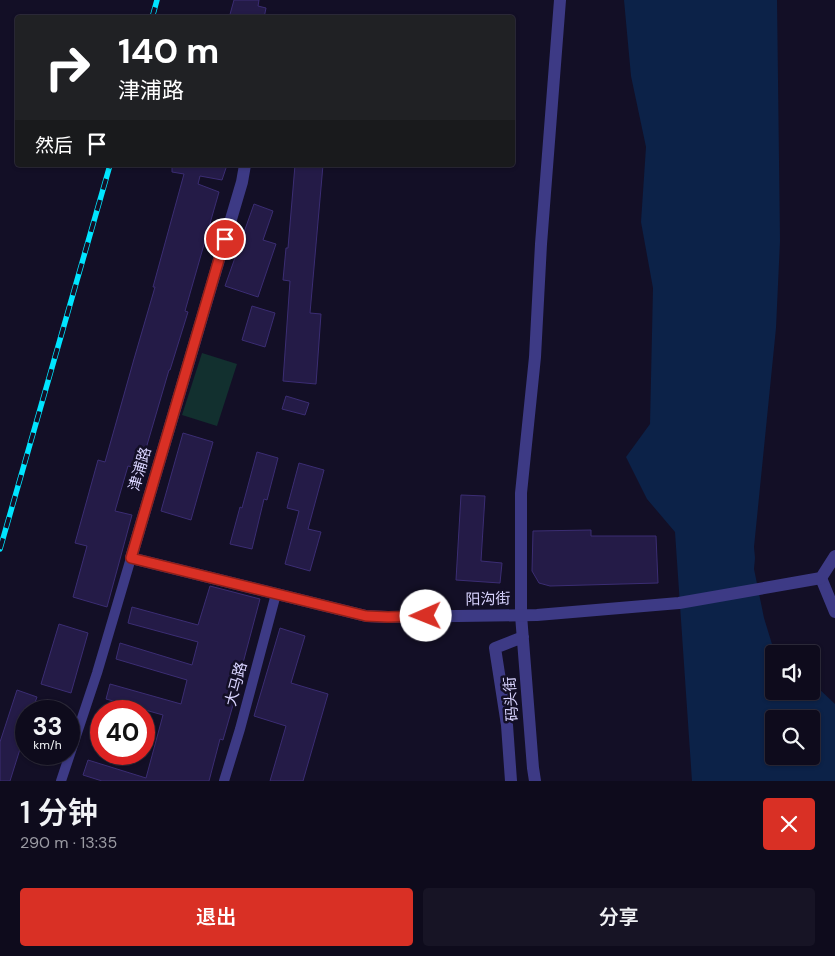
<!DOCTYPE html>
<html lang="zh">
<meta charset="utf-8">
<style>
body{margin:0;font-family:"DM Sans","Noto Sans SC",sans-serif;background:#171425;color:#f1f3f6;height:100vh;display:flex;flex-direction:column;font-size:19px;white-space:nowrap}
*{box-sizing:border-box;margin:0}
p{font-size:16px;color:#9b9ba3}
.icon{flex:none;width:28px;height:28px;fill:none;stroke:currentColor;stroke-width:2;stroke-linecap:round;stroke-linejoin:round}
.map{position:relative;height:781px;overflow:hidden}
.side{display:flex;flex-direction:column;background:#0e0b1c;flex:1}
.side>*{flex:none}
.top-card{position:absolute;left:15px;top:15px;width:500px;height:152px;border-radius:5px;box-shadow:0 1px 4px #0004,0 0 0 1px #2e2b3b;background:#202124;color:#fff;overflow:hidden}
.tools{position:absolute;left:765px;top:645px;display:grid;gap:10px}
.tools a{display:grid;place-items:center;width:55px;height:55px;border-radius:5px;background:#0e0b1c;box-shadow:0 1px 4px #0004,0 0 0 1px #2e2b3b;font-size:25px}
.speed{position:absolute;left:15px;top:700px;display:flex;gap:10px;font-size:25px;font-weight:700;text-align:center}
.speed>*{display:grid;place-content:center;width:65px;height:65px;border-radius:50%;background:#0e0b1c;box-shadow:0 1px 4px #0004,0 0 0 1px #2e2b3b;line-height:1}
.speed small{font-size:12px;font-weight:400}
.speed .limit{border:8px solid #d22;background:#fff;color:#111}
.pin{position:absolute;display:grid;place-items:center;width:42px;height:42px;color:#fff;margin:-21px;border:2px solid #fff;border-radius:50%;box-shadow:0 1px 5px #0007}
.me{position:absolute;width:55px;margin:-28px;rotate:269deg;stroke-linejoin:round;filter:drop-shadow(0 0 4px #0008)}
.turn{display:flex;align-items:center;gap:18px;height:105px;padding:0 20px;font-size:22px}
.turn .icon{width:65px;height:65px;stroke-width:2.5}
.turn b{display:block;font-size:35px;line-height:42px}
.then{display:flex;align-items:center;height:48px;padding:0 20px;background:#0003;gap:10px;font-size:19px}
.round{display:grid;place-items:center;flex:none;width:52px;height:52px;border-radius:5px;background:#171425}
.summary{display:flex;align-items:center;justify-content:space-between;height:85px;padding:0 20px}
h1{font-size:30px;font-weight:600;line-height:38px}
.primary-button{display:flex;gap:10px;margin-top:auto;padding:10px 20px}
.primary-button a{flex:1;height:58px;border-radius:5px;background:#d93025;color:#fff;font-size:20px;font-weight:600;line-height:58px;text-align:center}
.primary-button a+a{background:#171425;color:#f1f3f6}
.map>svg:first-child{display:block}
.green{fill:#12302f}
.water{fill:#0c2248;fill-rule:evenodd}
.building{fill:#241b47;stroke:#3b2d73}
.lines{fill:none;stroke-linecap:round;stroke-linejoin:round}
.pedestrian{stroke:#3d3a85;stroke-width:10}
.minor{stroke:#3d3a85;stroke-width:12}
.tertiary{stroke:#3d3a85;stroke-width:12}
.rail-casing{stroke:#00e5ff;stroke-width:5.5}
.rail{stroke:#130f26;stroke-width:4;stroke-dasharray:11;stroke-linecap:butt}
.route-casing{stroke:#8d1f18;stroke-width:12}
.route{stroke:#d93025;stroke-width:9}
.labels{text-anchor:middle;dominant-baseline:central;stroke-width:5;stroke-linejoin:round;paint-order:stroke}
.street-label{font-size:15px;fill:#d9d4ff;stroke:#130f26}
</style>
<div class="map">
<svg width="835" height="781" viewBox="0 0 835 781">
<rect width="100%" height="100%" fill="#130f26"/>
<path class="green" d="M202,353L237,364L217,426L182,415Z"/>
<path class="water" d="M624,0H777L780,241L776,328L754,547L755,558L754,569L764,618L775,654H774V691H811V688L817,687L835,704V781H692L675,532L647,499L626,457L650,424L653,288L641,222L646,147L631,76ZM774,719H811V756H774Z"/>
<path class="building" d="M234,0H259L258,6L266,8L264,18H229Z
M172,165H227L222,180L200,176L198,184L219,192L185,311L188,312L170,370H169L140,469L128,466L115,511L132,515L107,607L73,597L87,546L75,543L98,460L105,462L134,359L155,287H153L184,174L172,172Z
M295,165H323L310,313L321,314L316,384L283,381L290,281L283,280L286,248H288Z
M254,204L273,211L263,240L276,244L258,297L225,286Z
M252,306L275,313L265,347L242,340Z
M286,396L309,403L305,415L282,409Z
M183,433L213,442L191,520L161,511Z
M257,452L278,458L267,500L264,499L252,549L230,544L240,507L242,508Z
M299,463L324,470L308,529L321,532L310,571L285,564L299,511L287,508Z
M461,495L485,496L481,561L502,563L500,583L456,580Z
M591,530V536H656L658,583L550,586L539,583L532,571L533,531Z
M210,586L260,599L243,663H245L223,740L220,739L209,781H102L83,775L88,760L146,778L163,715L106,699L110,684L181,704L187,680L116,659L120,643L192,665L198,642L128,623L132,607L198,625Z
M59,624L88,633L71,693L41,684Z
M280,628L305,636L291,683L328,694L303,781H270L286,726L254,716Z
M17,690L37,697L32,711H26V730L10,781H0V742Z"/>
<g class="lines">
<path class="pedestrian" d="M61,781L97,673L131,558
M224,781L240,729L276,594"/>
<path class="minor" d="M131,558L242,182L245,165
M821,578L835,612
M511,781L507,725L495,648L523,637
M535,781L533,768L521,615V493L535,357L541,244L560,0"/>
<path class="tertiary" d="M131,558L366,616L388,617L537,615L679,603L821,578L835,556"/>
<g class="rail-casing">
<path id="rail" d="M152,18L157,0
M0,549L110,165"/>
</g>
<use href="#rail" class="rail"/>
</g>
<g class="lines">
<g class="route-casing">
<path id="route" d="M225,239L131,558L366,616L388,617L426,616"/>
</g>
<use href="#route" class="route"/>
</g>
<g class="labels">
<g class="street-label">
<text transform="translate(140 469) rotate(-74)">津浦路</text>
<text transform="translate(488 599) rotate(-1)">阳沟街</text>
<text transform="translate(236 684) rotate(-75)">大马路</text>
<text transform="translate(511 699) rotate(-94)">码头街</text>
</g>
</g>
</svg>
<div class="tools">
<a><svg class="icon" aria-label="sound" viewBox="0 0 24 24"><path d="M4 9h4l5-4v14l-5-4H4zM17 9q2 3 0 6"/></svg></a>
<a><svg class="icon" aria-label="search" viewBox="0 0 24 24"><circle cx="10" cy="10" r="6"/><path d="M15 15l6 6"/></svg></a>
</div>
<div class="speed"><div>33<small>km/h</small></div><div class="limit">40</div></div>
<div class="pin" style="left:225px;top:239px;background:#d93025"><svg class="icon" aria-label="arrive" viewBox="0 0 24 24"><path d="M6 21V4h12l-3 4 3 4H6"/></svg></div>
<svg class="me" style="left:426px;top:616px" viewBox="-20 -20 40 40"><circle r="19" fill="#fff"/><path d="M0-13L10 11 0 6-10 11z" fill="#d93025"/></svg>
<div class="top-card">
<div class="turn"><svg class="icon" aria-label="right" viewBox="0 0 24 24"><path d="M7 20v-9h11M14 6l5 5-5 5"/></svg><div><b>140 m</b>津浦路</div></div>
<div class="then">然后<svg class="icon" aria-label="arrive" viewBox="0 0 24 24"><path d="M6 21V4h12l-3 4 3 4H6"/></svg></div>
</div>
</div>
<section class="side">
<div class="summary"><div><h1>1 分钟</h1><p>290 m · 13:35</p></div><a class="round" style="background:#d93025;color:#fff"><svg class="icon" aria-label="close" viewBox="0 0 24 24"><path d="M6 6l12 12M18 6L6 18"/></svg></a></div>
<div class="primary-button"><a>退出</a><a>分享</a></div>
</section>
